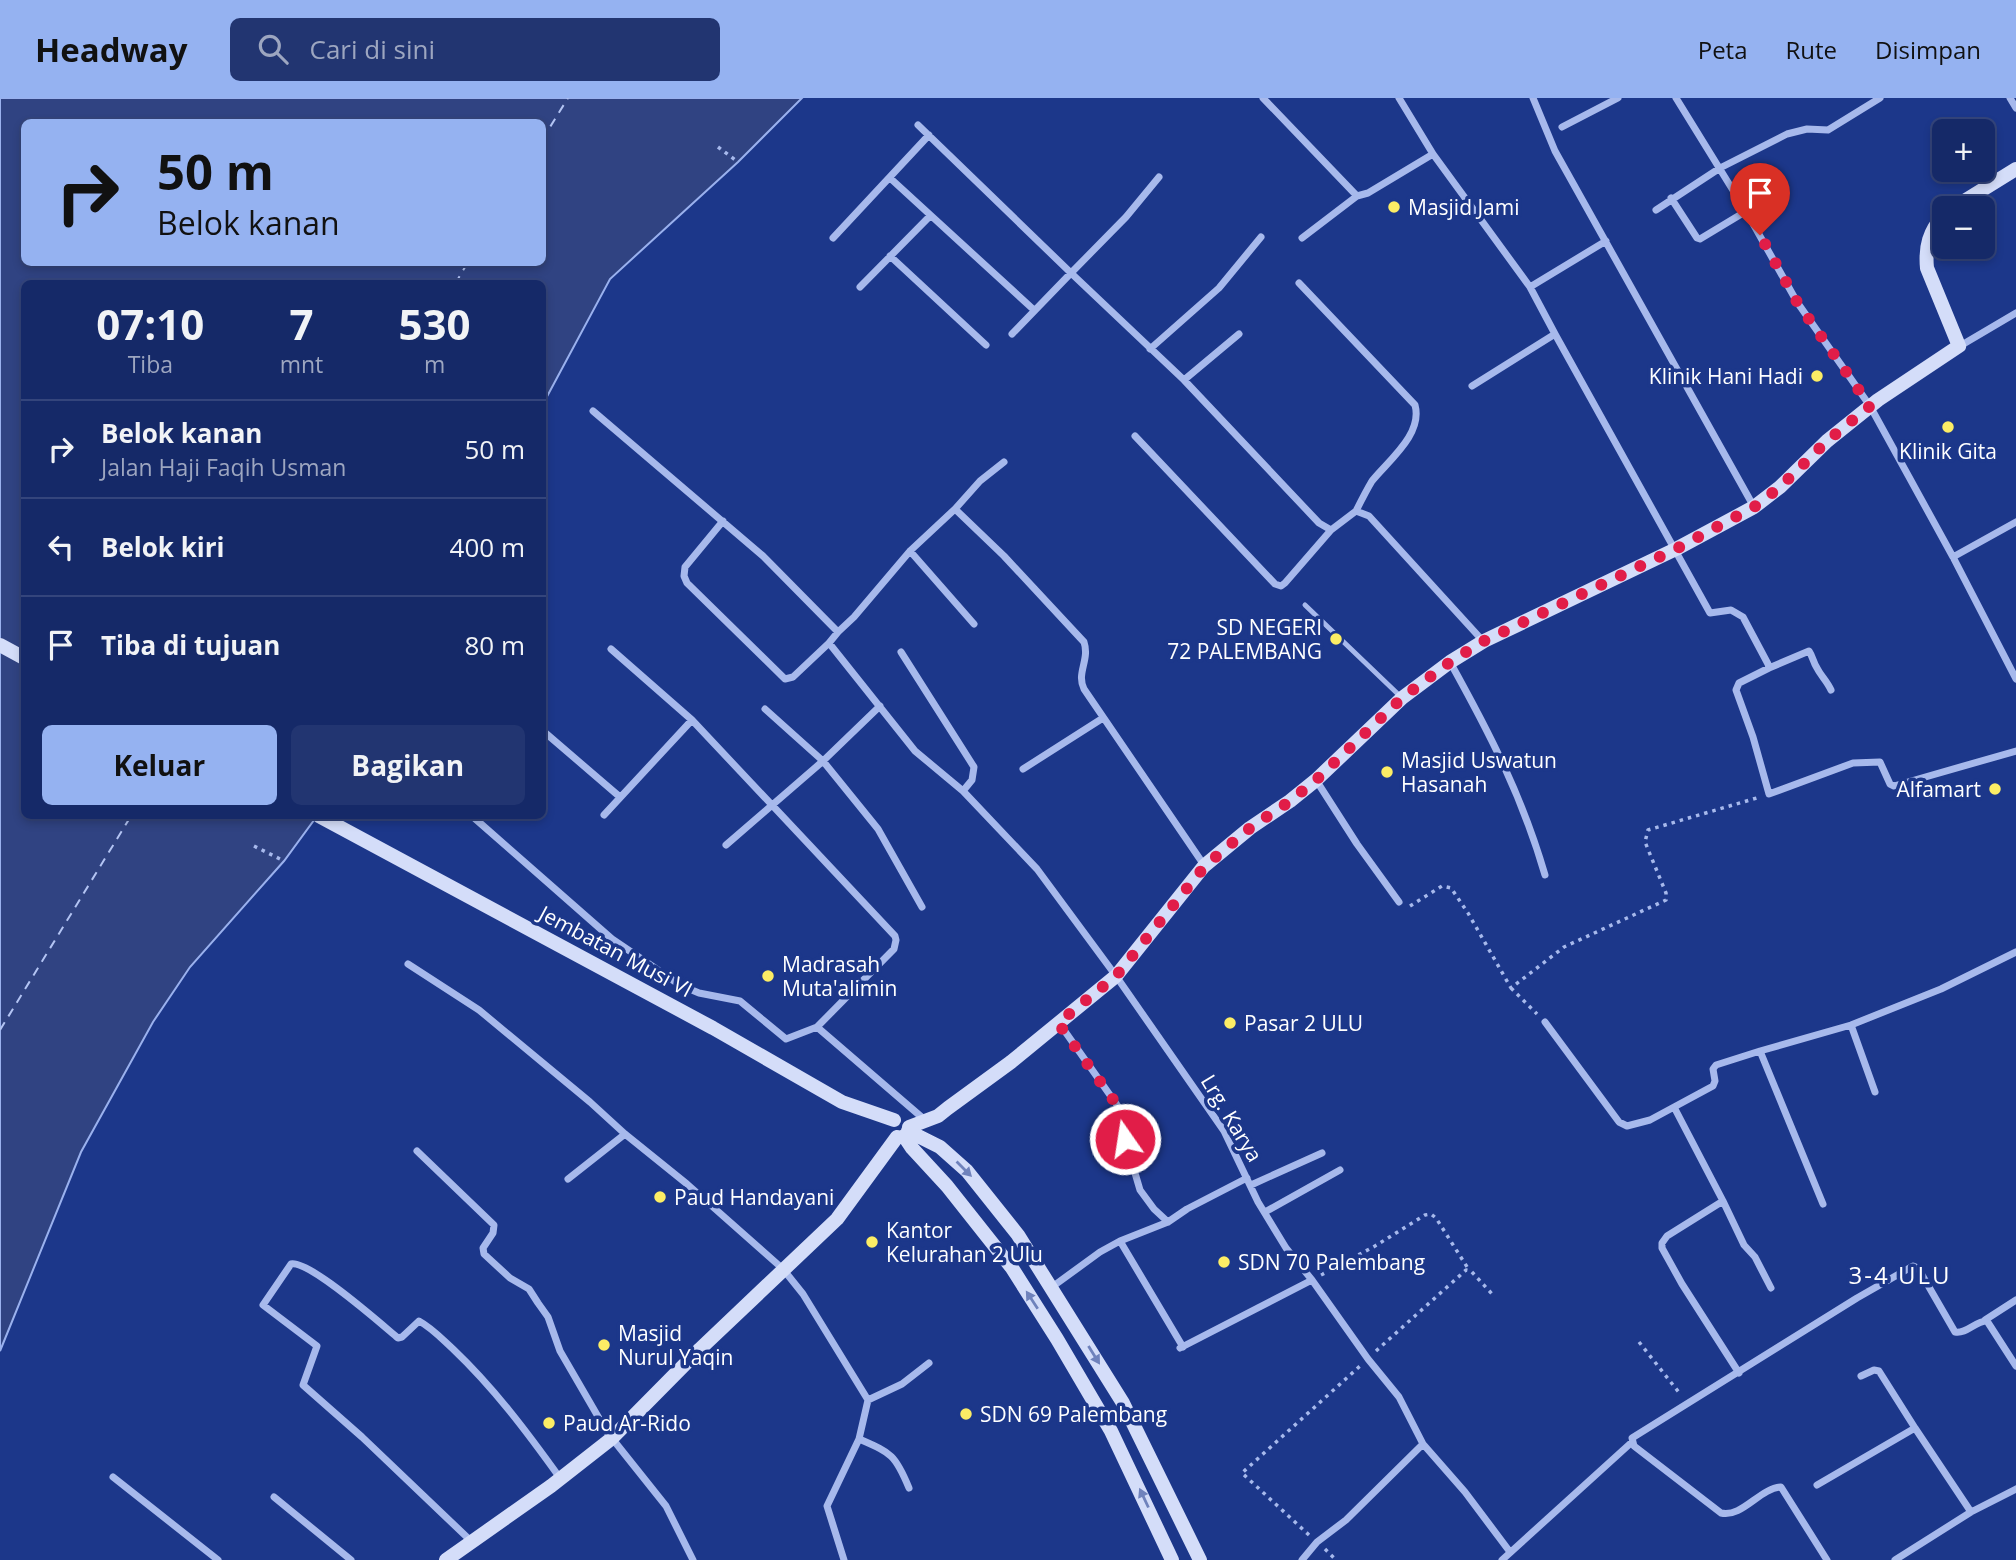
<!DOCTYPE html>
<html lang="id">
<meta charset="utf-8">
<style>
body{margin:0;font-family:"Open Sans",sans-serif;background:#223571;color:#f1f3f6;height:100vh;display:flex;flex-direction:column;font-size:26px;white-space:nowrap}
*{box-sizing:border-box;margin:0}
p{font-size:23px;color:#9da6c0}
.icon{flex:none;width:38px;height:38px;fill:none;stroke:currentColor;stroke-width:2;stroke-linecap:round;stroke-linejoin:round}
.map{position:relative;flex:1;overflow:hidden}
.details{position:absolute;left:21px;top:182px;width:525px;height:539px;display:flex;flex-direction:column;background:#152968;border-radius:10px;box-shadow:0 4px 10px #0003,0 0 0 2px #34457c}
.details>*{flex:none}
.top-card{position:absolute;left:21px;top:21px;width:525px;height:147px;border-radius:10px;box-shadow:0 4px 10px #0003,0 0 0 2px #34457c;background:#95b2f1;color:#111;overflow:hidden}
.tools{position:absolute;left:1932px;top:21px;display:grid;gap:14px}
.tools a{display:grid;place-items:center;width:63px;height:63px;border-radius:10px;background:#152968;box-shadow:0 4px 10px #0003,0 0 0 2px #34457c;font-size:35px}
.pin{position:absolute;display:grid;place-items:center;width:60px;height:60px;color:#fff;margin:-72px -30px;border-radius:50% 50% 50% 0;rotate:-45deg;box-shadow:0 0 7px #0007}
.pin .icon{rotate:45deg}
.me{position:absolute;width:77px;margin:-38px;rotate:347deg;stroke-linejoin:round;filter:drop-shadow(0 0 5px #0008)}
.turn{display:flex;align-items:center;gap:24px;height:147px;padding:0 21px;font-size:32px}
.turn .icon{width:91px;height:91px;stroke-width:2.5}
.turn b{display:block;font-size:49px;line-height:60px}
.eta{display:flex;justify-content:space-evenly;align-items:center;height:119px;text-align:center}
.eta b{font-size:42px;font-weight:700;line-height:49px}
.cta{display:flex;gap:14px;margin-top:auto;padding:14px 21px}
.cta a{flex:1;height:80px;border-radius:10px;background:#95b2f1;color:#111;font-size:28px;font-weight:700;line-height:80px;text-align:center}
.cta a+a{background:#223571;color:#f1f3f6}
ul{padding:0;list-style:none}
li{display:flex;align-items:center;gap:21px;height:98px;padding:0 21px;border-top:2px solid #34457c}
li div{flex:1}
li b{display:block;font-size:26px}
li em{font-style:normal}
header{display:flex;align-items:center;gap:42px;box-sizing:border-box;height:98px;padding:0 35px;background:#95b2f1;color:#111}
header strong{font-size:33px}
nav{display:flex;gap:38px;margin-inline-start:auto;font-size:24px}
.search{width:490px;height:63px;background:#223571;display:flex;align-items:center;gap:18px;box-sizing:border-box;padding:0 24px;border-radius:10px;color:#9da6c0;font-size:26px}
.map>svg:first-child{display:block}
.water{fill:#304382;stroke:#9ab1ee;stroke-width:2;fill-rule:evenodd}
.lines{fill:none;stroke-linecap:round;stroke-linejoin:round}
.ferry{stroke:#b3c4f3;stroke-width:2;stroke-dasharray:9 7;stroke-linecap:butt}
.path{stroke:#a7b9ec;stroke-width:3.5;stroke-dasharray:3.5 5;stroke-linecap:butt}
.lane{stroke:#a7b9ec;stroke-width:5}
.street{stroke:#a7b9ec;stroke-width:7}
.secondary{stroke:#d4ddf9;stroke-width:14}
.oneway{fill:#6f82bc}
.route{stroke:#e11d48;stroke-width:12;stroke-dasharray:0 21.6}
.poi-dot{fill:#fced65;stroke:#1c378a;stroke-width:2.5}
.labels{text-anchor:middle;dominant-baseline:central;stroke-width:7;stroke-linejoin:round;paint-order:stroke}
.poi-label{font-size:21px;fill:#fff;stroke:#1c378a;text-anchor:start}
.street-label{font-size:21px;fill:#fff;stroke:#1c378a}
.quarter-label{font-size:24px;letter-spacing:2px;fill:#fff;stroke:#1c378a}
</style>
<header>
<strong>Headway</strong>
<div class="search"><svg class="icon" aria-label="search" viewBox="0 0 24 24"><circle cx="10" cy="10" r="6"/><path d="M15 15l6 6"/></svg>Cari di sini</div>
<nav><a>Peta</a><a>Rute</a><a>Disimpan</a></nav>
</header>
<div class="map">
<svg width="2016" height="1462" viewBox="0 0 2016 1462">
<rect width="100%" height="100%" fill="#1c378a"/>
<path class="water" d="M0,0H802L738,64L610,181L543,306L542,186H24V718H317L284,763L190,869L153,924L81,1054L0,1253ZM24,24H542V164H24Z"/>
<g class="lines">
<path class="ferry" d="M542,42L568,0
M455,186L468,164
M0,932L131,718"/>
<path class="path" d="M718,49L738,64
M254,748L284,763
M1410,808L1442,788L1451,790L1468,815L1511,890L1564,849L1666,802V795L1645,744L1648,732L1760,699
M1511,890L1537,916
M1321,1177L1375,1148L1425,1117L1431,1116L1436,1120L1469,1172
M1639,1244L1681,1297
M1376,1253L1466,1172L1471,1173L1493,1197
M1309,1437L1242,1375L1360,1268
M1325,1451L1336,1462"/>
<path class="lane" d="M1305,507L1400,598"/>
<path class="street" d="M1263,0L1357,98L1368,95L1433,56L1399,0
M1533,0L1555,53L1754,409
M1676,0L1747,115L1797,204L1870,308L1953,459L2016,581
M2010,0L2016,10
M918,27L1071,175L1012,236
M1562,29L1618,0
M1433,56L1530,189
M1159,79L1126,119L1071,175L1184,282L1319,425L1331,432L1356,413L1369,418L1483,543
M890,80L1034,212
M1671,100L1697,140L1700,141L1768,100
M1656,112L1720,70L1787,36L1807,31L1828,32L1880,0
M833,140L929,37
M1302,140L1357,98
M890,158L986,247
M1299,185L1415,307C1423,336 1389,362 1372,383C1366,393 1361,403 1356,413
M860,189L930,118
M1555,236L1530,189L1606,143
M1960,248L2016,215
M1150,251L1219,190L1261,139
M1184,282L1239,236
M1472,288L1555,236L1710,515L1731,512L1743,519L1768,566L1769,570L1739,585L1736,592L1753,639L1769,696L1853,665L1880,664L1890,686L1894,688L2016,653
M593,313L763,458L838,534L829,545
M1135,338L1275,486L1281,488L1285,485L1331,432
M955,411L1004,458L1084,544C1090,562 1076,575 1084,591L1204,767
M723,423L685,469L684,478L687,485L785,581L793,579L829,545L915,653L963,693L1037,771L1116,878L1224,1033L1258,1104L1286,1150L1312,1182L1180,1250
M910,453L974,526
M1953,459L2016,424
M838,534L854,519L910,453L955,411L980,383L1004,364
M901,554L974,669L972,682L963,693
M1450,564C1490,636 1522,698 1545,777
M1769,570L1809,553C1813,559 1813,564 1817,570C1821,578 1827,583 1831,592
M765,611L823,663L878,731L922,809
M542,632L620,699
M1023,671L1103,620
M1316,682L1357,746L1399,804
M604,717L692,622
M472,718L612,841L680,887L699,895L740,903L786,941L817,929L894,851L896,842L895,838L692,622L611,551
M726,747L823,663L880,608
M408,866L479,912L590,1004L625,1036L687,1086L783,1171L803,1196L868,1302L902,1286L929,1265
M1545,924L1619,1024L1627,1028L1650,1022L1713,988L1715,983L1713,971L1716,967L1760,953
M1059,925L1122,1014L1125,1041L1140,1092L1154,1111L1168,1124
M1851,927L1875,994
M817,929L925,1022
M1674,1009L1723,1103L1667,1138L1662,1145V1150L1682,1186L1739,1275
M417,1053L494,1127L493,1135L483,1150L484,1156L510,1180L529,1191L538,1205L548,1219L560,1253L607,1334L666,1408L693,1462
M568,1081L625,1036
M1251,1087L1322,1055
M1723,1103L1744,1147L1755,1159L1771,1190
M1823,1106L1760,953L1851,927L1941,891L2016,854
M1265,1114L1340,1072
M1120,1143L1183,1249
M1052,1189L1100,1154L1120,1143L1168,1124L1187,1111L1247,1080
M1985,1222L2016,1202
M1861,1278L1874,1272L1879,1273L1915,1330
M859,1341C891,1355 895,1356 909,1390
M1423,1346L1465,1394L1510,1454
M113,1379L218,1462
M1817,1387L1915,1330L1971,1414
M274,1399L351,1462
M471,1443L362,1339L303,1287L317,1248L263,1207L291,1166C309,1162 380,1225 398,1240L402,1239L419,1223C432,1230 442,1241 453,1251C494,1290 527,1334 560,1380
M844,1462L827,1408L859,1341L868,1302
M1302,1462L1317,1444L1346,1422L1423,1346L1399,1299L1368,1261L1312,1182
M1502,1462L1632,1344
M1827,1462L1781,1389C1760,1390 1742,1420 1721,1415L1634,1348L1632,1340L1857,1200L1913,1168L1918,1170L1955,1234C1967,1236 1975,1223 1987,1223L2016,1268
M1895,1462L1971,1414L2016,1391"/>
<path class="secondary" d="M1953,110L2016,71
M0,547L24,560
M319,718L713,930L842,1004L894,1022
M909,1029L938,1018L948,1010L1011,964L1116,878L1204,768L1250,730L1290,703L1316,682L1402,600L1450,564L1484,543L1676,451L1754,409L1780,389L1827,343L1878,302L1959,248L1927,170C1925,149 1929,133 1944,117
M908,1033L940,1049L967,1073L1018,1137L1123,1305L1200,1462
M904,1038L912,1050L947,1088L1012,1170L1057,1241L1111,1333L1172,1462
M446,1462L551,1388L611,1341L700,1251L837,1121L897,1039"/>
</g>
<defs><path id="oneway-solid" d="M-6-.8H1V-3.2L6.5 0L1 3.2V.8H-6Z" transform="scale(1.75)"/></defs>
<g class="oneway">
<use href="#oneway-solid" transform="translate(964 1071) rotate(45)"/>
<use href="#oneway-solid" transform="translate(1032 1202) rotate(-123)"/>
<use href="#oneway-solid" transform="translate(1094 1257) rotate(58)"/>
<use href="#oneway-solid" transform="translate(1144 1400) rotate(-115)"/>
</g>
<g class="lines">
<path class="route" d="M1125,1041L1122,1014L1058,925L1116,878L1205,768L1250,730L1290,703L1316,682L1402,600L1450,564L1484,543L1676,451L1754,409L1780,389L1827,343L1870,308L1797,204L1760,137"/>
</g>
<g class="poi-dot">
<circle cx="1394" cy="109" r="7"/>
<circle cx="1817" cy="278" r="7"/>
<circle cx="1948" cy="329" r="7"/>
<circle cx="1336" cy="541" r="7"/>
<circle cx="1387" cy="674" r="7"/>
<circle cx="1995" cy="691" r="7"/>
<circle cx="768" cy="878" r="7"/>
<circle cx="1230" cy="925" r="7"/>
<circle cx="660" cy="1099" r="7"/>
<circle cx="872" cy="1144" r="7"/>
<circle cx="1224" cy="1164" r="7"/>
<circle cx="604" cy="1247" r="7"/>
<circle cx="966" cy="1316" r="7"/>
<circle cx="549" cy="1325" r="7"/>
</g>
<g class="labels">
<g class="poi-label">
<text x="1408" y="109">Masjid Jami</text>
<text x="1803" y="278" text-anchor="end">Klinik Hani Hadi</text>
<text x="1948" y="353" text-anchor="middle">Klinik Gita</text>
<text x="1322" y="529" text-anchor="end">SD NEGERI<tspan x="1322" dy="24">72 PALEMBANG</tspan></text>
<text x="1401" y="662">Masjid Uswatun<tspan x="1401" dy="24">Hasanah</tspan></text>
<text x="1981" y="691" text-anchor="end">Alfamart</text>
<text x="782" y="866">Madrasah<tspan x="782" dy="24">Muta'alimin</tspan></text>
<text x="1244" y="925">Pasar 2 ULU</text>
<text x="674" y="1099">Paud Handayani</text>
<text x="886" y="1132">Kantor<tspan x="886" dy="24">Kelurahan 2 Ulu</tspan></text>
<text x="1238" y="1164">SDN 70 Palembang</text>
<text x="618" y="1235">Masjid<tspan x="618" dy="24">Nurul Yaqin</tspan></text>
<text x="980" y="1316">SDN 69 Palembang</text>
<text x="563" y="1325">Paud Ar-Rido</text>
</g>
<g class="street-label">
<text transform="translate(616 853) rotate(28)">Jembatan Musi VI</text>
<text transform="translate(1232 1020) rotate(59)">Lrg. Karya</text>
</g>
<g class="quarter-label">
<text x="1900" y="1176">3-4 ULU</text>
</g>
</g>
</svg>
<div class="tools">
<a>+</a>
<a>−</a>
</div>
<div class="pin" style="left:1760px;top:137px;background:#d93025"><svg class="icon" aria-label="arrive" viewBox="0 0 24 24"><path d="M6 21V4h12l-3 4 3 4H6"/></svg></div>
<svg class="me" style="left:1125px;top:1041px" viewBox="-20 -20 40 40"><circle r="17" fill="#e11d48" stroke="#fff" stroke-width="3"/><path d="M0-11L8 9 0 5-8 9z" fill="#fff"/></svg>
<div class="top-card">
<div class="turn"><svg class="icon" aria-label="right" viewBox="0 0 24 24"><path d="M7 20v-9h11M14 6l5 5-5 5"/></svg><div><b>50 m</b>Belok kanan</div></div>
</div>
<section class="details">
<div class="eta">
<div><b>07:10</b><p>Tiba</p></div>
<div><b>7</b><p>mnt</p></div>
<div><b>530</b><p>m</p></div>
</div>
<ul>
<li><svg class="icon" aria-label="right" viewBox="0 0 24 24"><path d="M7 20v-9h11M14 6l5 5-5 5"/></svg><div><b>Belok kanan</b><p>Jalan Haji Faqih Usman</p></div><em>50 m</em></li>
<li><svg class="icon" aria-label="left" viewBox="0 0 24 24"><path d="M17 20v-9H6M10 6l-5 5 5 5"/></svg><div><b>Belok kiri</b></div><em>400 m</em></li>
<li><svg class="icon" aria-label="arrive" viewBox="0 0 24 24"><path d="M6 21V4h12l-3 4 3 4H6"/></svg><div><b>Tiba di tujuan</b></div><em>80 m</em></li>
</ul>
<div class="cta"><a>Keluar</a><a>Bagikan</a></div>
</section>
</div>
